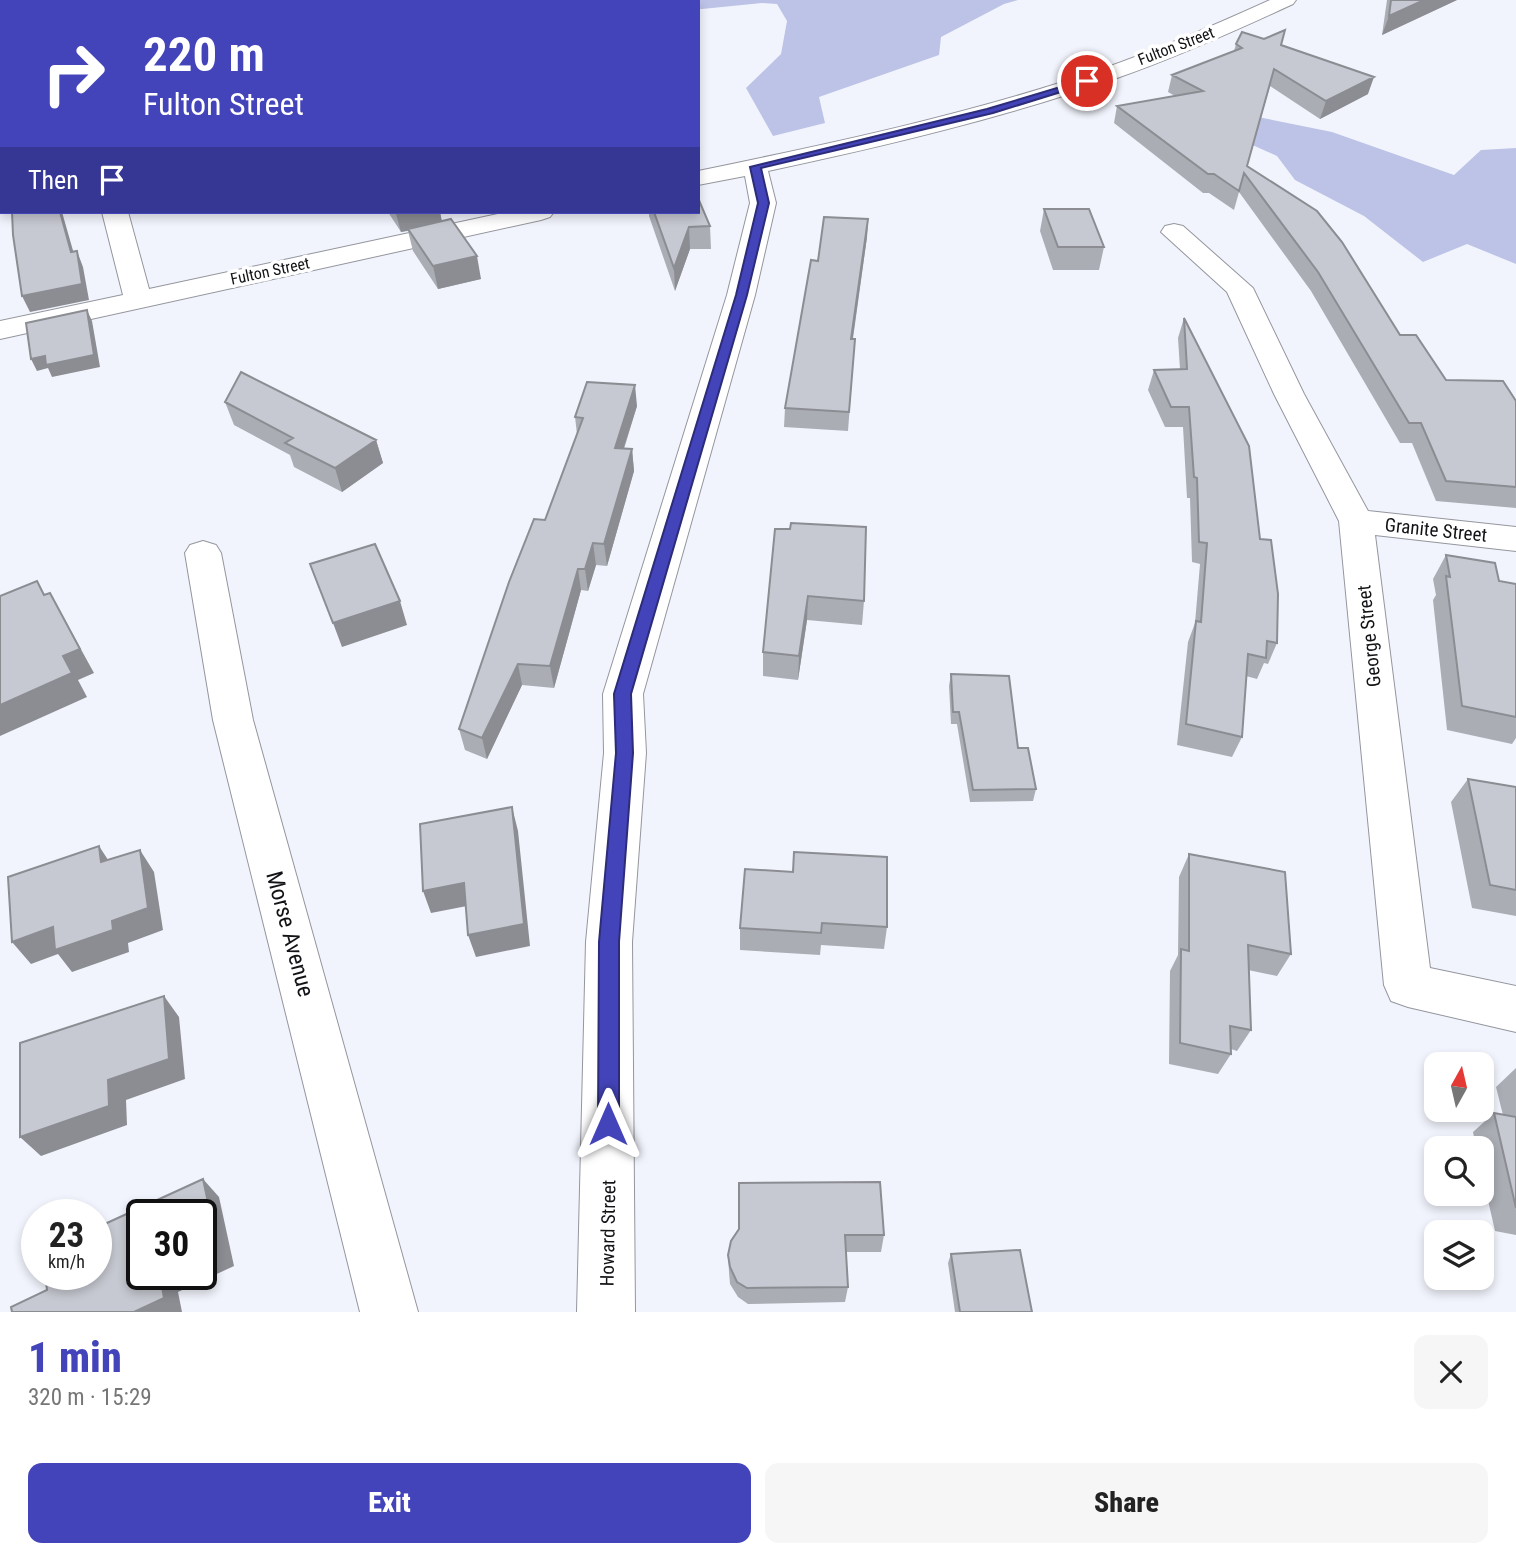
<!DOCTYPE html>
<meta charset="utf-8">
<style>
body{margin:0;font-family:"Roboto Condensed",sans-serif;background:#f6f6f6;color:#222;height:100vh;display:flex;flex-direction:column;font-size:26px;white-space:nowrap}
*{box-sizing:border-box;margin:0}
p{font-size:23px;color:#767676}
.icon{flex:none;width:38px;height:38px;fill:none;stroke:currentColor;stroke-width:2;stroke-linecap:round;stroke-linejoin:round}
.map{position:relative;height:1312px;overflow:hidden}
.side{display:flex;flex-direction:column;background:#fff;flex:1}
.side>*{flex:none}
.banner{position:absolute;left:0px;top:0px;width:700px;height:214px;box-shadow:0 4px 10px #0003;background:#4444ba;color:#fff;overflow:hidden}
.needle{width:46px;rotate:8deg}
.controls{position:absolute;left:1424px;top:1052px;display:grid;gap:14px}
.controls a{display:grid;place-items:center;width:70px;height:70px;border-radius:14px;background:#fff;box-shadow:0 4px 10px #0003;font-size:35px}
.speed{position:absolute;left:21px;top:1199px;display:flex;gap:14px;font-size:35px;font-weight:700;text-align:center}
.speed>*{display:grid;place-content:center;width:91px;height:91px;border-radius:50%;background:#fff;box-shadow:0 4px 10px #0003;line-height:1}
.speed small{font-size:18px;font-weight:400}
.speed .limit{border:4px solid #111;border-radius:10px;background:#fff;color:#111}
.pin{position:absolute;display:grid;place-items:center;width:60px;height:60px;color:#fff;margin:-30px;border:4px solid #fff;border-radius:50%;box-shadow:0 2px 7px #0007}
.me{position:absolute;width:77px;margin:-38px;rotate:0deg;stroke-linejoin:round;filter:drop-shadow(0 0 5px #0008)}
.turn{display:flex;align-items:center;gap:24px;height:147px;padding:0 28px;font-size:32px}
.turn .icon{width:91px;height:91px;stroke-width:2.5}
.turn b{display:block;font-size:49px;line-height:60px}
.then{display:flex;align-items:center;height:66px;padding:0 28px;background:#0003;gap:14px;font-size:26px}
.round{display:grid;place-items:center;flex:none;width:74px;height:74px;border-radius:14px;background:#f6f6f6}
.overview{display:flex;align-items:center;justify-content:space-between;height:119px;padding:0 28px}
h1{font-size:42px;font-weight:800;line-height:52px;color:#4444ba}
.cta{display:flex;gap:14px;margin-top:auto;padding:14px 28px}
.cta a{flex:1;height:80px;border-radius:14px;background:#4444ba;color:#fff;font-size:28px;font-weight:800;line-height:80px;text-align:center}
.cta a+a{background:#f6f6f6;color:#222}
.map>svg:first-child{display:block}
.forest{fill:#bcc3e6}
.lines{fill:none;stroke-linecap:round;stroke-linejoin:round}
.minor-casing{stroke:#94969e;stroke-width:2}
.minor{fill:#fff;fill-rule:evenodd}
.wall{fill:#abadb5}
.shaded-wall{fill:#8b8d93}
.building{fill:#c7c9d2;stroke:#8b8d93;stroke-width:2}
.route{fill:#4444ba;stroke:#2c2c79;stroke-width:2}
.labels{text-anchor:middle;dominant-baseline:central;stroke-width:7;stroke-linejoin:round;paint-order:stroke}
.far-street-label{font-size:16px;fill:#121316;stroke:#fff}
.street-label{font-size:19px;fill:#121316;stroke:#fff}
.near-street-label{font-size:23px;fill:#121316;stroke:#fff}
</style>
<div class="map">
<svg width="1516" height="1312" viewBox="0 0 1516 1312">
<rect width="100%" height="100%" fill="#f2f4fd"/>
<path class="forest" d="M661,0H1018L1004,4L941,37L939,55L819,97L825,123L773,136L746,88L781,54L787,21L777,4L762,3L702,9H698V2Z
M1253,116L1332,132L1454,175L1481,150L1516,148V264L1467,244L1423,262L1364,216L1295,180L1277,156L1230,135Z"/>
<g class="lines">
<g class="minor-casing">
<path id="minor" d="M53,0H73V2H53Z
M447,0H467L468,2H448Z
M1270,0H1296L1293,4C1235,31 1177,57 1117,78C1003,118 885,146 768,171L776,203L755,295L643,694L646,753L632,942L635,1312H577L586,942L604,753L603,694L727,295L750,203L745,176L698,185V171C834,143 971,114 1102,69C1159,49 1215,25 1270,0Z
M102,212H128L149,289L507,212H554L550,217L541,220L0,339V321L123,295Z
M1174,224L1183,226L1253,288L1304,394L1368,511L1516,527V551L1375,535L1430,968L1516,986V1032L1408,1007L1391,1001L1384,985L1339,521L1274,394L1227,292L1161,232L1165,226Z
M203,541L216,545L221,553L253,720L418,1312H360L213,720L185,553L190,545Z"/>
</g>
<use href="#minor" class="minor"/>
</g>
<path class="wall" d="M513,0H618L620,2H514Z
M1387,0H1457L1382,35Z
M1236,44L1281,45L1368,94L1320,119L1270,86L1247,166L1400,335L1446,380L1516,401V508L1436,501L1412,443H1400L1311,291L1239,192L1234,210L1209,193H1203L1114,123L1117,106L1175,96L1168,92L1172,75L1234,51Z
M1044,209L1104,247L1099,270H1053L1040,231Z
M388,212H440L442,221L481,279L438,289L413,251L408,231L401,232Z
M649,212H698L710,226L711,249H690L675,291L649,216Z
M868,219L867,237L853,339H855L848,431L784,427L785,408L818,261Z
M1184,318L1260,539L1277,643L1268,664L1264,663L1257,679L1246,676L1242,737L1232,757L1177,745L1188,642L1195,623L1200,564L1192,562L1190,498H1187L1183,427H1165L1148,390L1154,370L1180,369L1178,338Z
M225,402L376,440L383,463L342,492L294,467L290,455L234,425Z
M637,406L624,449H632L634,471L607,566L596,565L588,591L581,590L554,688L522,685L487,759L465,750L459,729L545,520L577,434L575,417Z
M775,529L864,601L862,625L807,620L798,680L763,676V652Z
M1446,555L1499,581L1516,584V738L1512,744L1447,730L1433,600L1436,595L1433,579Z
M951,674L1018,748L1036,789L1033,801L970,802L957,724H951L949,686Z
M1468,779L1516,787V916L1472,908L1451,802Z
M1189,854L1291,954L1277,976L1248,970L1251,1030L1237,1051L1231,1049V1054L1218,1074L1169,1064L1170,971L1178,955L1179,877Z
M745,869L887,927L884,949L821,945L820,955L740,950V928Z
M1516,1068V1235L1495,1231L1482,1174V1148H1476L1473,1132L1494,1113L1503,1115L1496,1087Z
M739,1229L884,1235L881,1252H846L848,1287L845,1302L748,1304L738,1297L730,1284L729,1272L728,1255Z
M951,1254L1032,1312H955L948,1263Z"/>
<path class="shaded-wall" d="M1424,0H1457L1382,35L1389,16Z
M1374,77L1368,94L1320,119L1326,101Z
M0,102H2V115L0,116Z
M60,212H62L78,268L71,252Z
M407,212H440L442,223L401,232L396,214Z
M868,219L867,237L850,357L851,339Z
M689,227L690,249L675,291L674,268Z
M77,251L83,267L89,300L30,312L22,296Z
M477,256L481,279L438,289L433,266Z
M87,310L92,321L100,367L52,377L48,368L37,371L31,359Z
M635,385L637,406L617,469L615,448Z
M376,440L383,463L342,492L335,468Z
M632,449L634,471L607,566L604,544Z
M593,543L596,565L588,591L585,569Z
M578,569L581,590L554,688L550,666Z
M50,593L94,673L78,680L87,697L0,736V705L63,656Z
M808,596L807,620L798,680L799,656Z
M400,601L407,625L342,647L333,623Z
M518,664L522,685L487,759L482,738Z
M512,807L518,831L530,946L476,957L468,935Z
M99,846L114,869L101,862Z
M140,850L154,872L163,930L128,943L129,952L72,972L58,954L31,964L12,942L53,927L112,921Z
M464,883L472,905L431,913L423,891Z
M164,996L179,1017L185,1079L126,1100L127,1125L41,1156L20,1137L108,1080Z
M203,1179L219,1197L234,1266L178,1292L182,1312H134L160,1276L165,1274H201Z"/>
<path class="building" d="M0,0H5V2H2V102H0Z
M100,0H166L167,2H101Z
M371,0H451L452,2H372Z
M523,0H618L620,2H524Z
M1391,0H1424L1389,16Z
M1285,30L1281,45L1374,77L1326,101L1274,69L1247,166L1317,211L1342,242L1400,335H1416L1446,380L1503,381L1516,401V487L1446,481L1421,423H1409L1318,272L1244,173L1239,191L1214,174H1208L1117,106L1203,91L1172,75L1242,48L1236,44L1242,32L1264,39Z
M698,198L710,226L689,227L674,268L654,212H698Z
M1044,209H1089L1104,247H1058Z
M12,212H60L71,252L77,251L82,284L22,296L13,235Z
M824,217L868,219L851,339H855L849,412L785,408L811,260L818,261Z
M451,219L477,256L433,266L408,229Z
M87,310L94,355L46,365L45,356L31,359L26,323Z
M1184,318L1249,446L1260,539L1271,540L1278,594L1277,643L1267,641L1266,658L1248,654L1242,737L1186,724L1196,621L1201,622L1207,543L1199,542L1197,478L1194,477L1189,407H1171L1154,370L1187,369Z
M241,372L376,440L335,468L285,443L293,438L225,402Z
M587,382L635,385L615,448L632,449L604,544L593,543L585,569H578L550,666L518,664L482,738L459,729L509,582L534,519L545,520L583,418L575,417Z
M791,523L866,527L864,601L808,596L799,656L763,652L775,529H790Z
M375,544L400,601L333,623L310,564Z
M1446,555L1495,563L1499,581L1516,584V717L1462,706L1446,576L1450,577Z
M37,581L44,595L50,593L80,649L63,656L72,673L0,705V596Z
M951,674L1009,676L1018,748H1028L1036,789L973,790L959,712H953Z
M1468,779L1516,787V890L1490,885Z
M512,807L524,924L468,935L464,883L423,891L420,824Z
M99,846L101,862L140,850L148,908L112,921L113,930L55,950L53,927L12,942L8,877Z
M794,852L887,857V927L822,923L821,933L740,928L745,869L793,872Z
M1189,854L1285,872L1291,954L1248,945L1251,1030L1230,1026L1231,1054L1180,1043L1181,949L1189,951Z
M164,996L169,1059L108,1080L109,1106L20,1137V1043Z
M1494,1113L1516,1117V1208Z
M203,1179L218,1249L201,1257V1214H142V1274H165L160,1276L164,1298L134,1312H12L11,1307L47,1290L45,1274H96V1228Z
M880,1182L884,1235H845L848,1287L747,1288L737,1282L730,1267L728,1255L731,1241L739,1229V1183Z
M1020,1250L1032,1312H960L951,1254Z"/>
<path class="route" d="M1087,79H1090V83L993,113L761,168L769,203L747,295L631,694L633,753L619,942V1124L616,1132L608,1135L601,1132L598,1124L599,942L616,753L614,694L736,295L758,203L750,167L987,109Z"/>
<g class="labels">
<g class="far-street-label">
<text transform="translate(1176 46) rotate(-21)">Fulton Street</text>
<text transform="translate(270 271) rotate(-12)">Fulton Street</text>
</g>
<g class="street-label">
<text transform="translate(1436 530) rotate(6)">Granite Street</text>
<text transform="translate(1369 636) rotate(-96)">George Street</text>
<text transform="translate(608 1233) rotate(-89)">Howard Street</text>
</g>
<g class="near-street-label">
<text transform="translate(290 934) rotate(75)">Morse Avenue</text>
</g>
</g>
</svg>
<div class="controls">
<a><svg class="needle" viewBox="-14 -14 28 28"><path d="M0-13l5 13h-10z" fill="#e53935"/><path d="M0 13l5-13h-10z" fill="#767676"/></svg></a>
<a><svg class="icon" aria-label="search" viewBox="0 0 24 24"><circle cx="10" cy="10" r="6"/><path d="M15 15l6 6"/></svg></a>
<a><svg class="icon" aria-label="layers" viewBox="0 0 24 24"><path d="M12 4l9 5-9 5-9-5zM3 14l9 5 9-5"/></svg></a>
</div>
<div class="speed"><div>23<small>km/h</small></div><div class="limit">30</div></div>
<div class="pin" style="left:1087px;top:81px;background:#d93025"><svg class="icon" aria-label="arrive" viewBox="0 0 24 24"><path d="M6 21V4h12l-3 4 3 4H6"/></svg></div>
<svg class="me" style="left:608px;top:1124px" viewBox="-20 -20 40 40"><path d="M0-17L14 15 0 8-14 15z" fill="#4444ba" stroke="#fff" stroke-width="4"/></svg>
<div class="banner">
<div class="turn"><svg class="icon" aria-label="right" viewBox="0 0 24 24"><path d="M7 20v-9h11M14 6l5 5-5 5"/></svg><div><b>220 m</b>Fulton Street</div></div>
<div class="then">Then<svg class="icon" aria-label="arrive" viewBox="0 0 24 24"><path d="M6 21V4h12l-3 4 3 4H6"/></svg></div>
</div>
</div>
<section class="side">
<div class="overview"><div><h1>1 min</h1><p>320 m · 15:29</p></div><a class="round"><svg class="icon" aria-label="close" viewBox="0 0 24 24"><path d="M6 6l12 12M18 6L6 18"/></svg></a></div>
<div class="cta"><a>Exit</a><a>Share</a></div>
</section>
